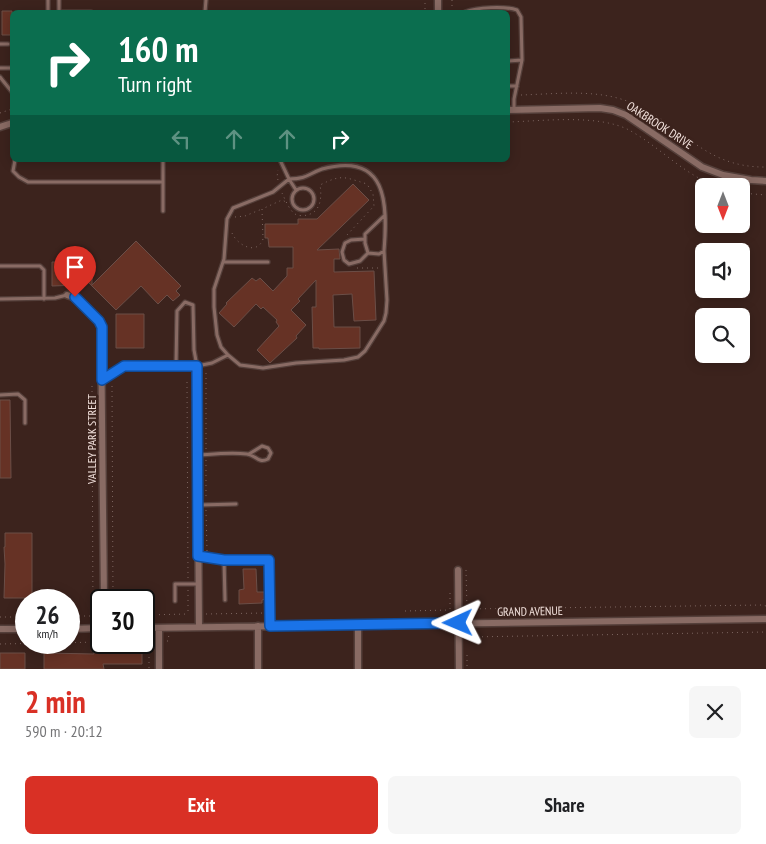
<!DOCTYPE html>
<meta charset="utf-8">
<style>
body{margin:0;font-family:"PT Sans Narrow",sans-serif;background:#f6f6f6;color:#202124;height:100vh;display:flex;flex-direction:column;font-size:19px;white-space:nowrap}
*{box-sizing:border-box;margin:0}
p{font-size:16px;color:#757577}
.icon{flex:none;width:28px;height:28px;fill:none;stroke:currentColor;stroke-width:2;stroke-linecap:round;stroke-linejoin:round}
.map{position:relative;height:669px;overflow:hidden}
.side{display:flex;flex-direction:column;background:#fff;flex:1}
.side>*{flex:none}
.banner{position:absolute;left:10px;top:10px;width:500px;height:152px;border-radius:8px;box-shadow:0 2px 12px #0003;background:#0b6e4f;color:#fff;overflow:hidden}
.needle{width:32px;rotate:180deg}
.fabs{position:absolute;left:695px;top:178px;display:grid;gap:10px}
.fabs a{display:grid;place-items:center;width:55px;height:55px;border-radius:8px;background:#fff;box-shadow:0 2px 12px #0003;font-size:25px}
.speed{position:absolute;left:15px;top:589px;display:flex;gap:10px;font-size:25px;font-weight:700;text-align:center}
.speed>*{display:grid;place-content:center;width:65px;height:65px;border-radius:50%;background:#fff;box-shadow:0 2px 12px #0003;line-height:1}
.speed small{font-size:12px;font-weight:400}
.speed .limit{border:2px solid #111;border-radius:8px;background:#fff;color:#111}
.pin{position:absolute;display:grid;place-items:center;width:42px;height:42px;color:#fff;margin:-51px -21px;border-radius:50% 50% 50% 0;rotate:-45deg;box-shadow:0 0 5px #0007}
.pin .icon{rotate:45deg}
.me{position:absolute;width:55px;margin:-28px;rotate:269deg;stroke-linejoin:round;filter:drop-shadow(0 0 4px #0008)}
.turn{display:flex;align-items:center;gap:18px;height:105px;padding:0 25px;font-size:22px}
.turn .icon{width:65px;height:65px;stroke-width:2.5}
.turn b{display:block;font-size:35px;line-height:42px}
.lanes{display:flex;align-items:center;height:48px;padding:0 25px;background:#0003;justify-content:center;gap:25px;direction:ltr}
.lanes .off{opacity:.35}
.round{display:grid;place-items:center;flex:none;width:52px;height:52px;border-radius:8px;background:#f6f6f6}
.overview{display:flex;align-items:center;justify-content:space-between;height:85px;padding:0 25px}
h1{font-size:30px;font-weight:600;line-height:38px;color:#d93025}
.primary-button{display:flex;gap:10px;margin-top:auto;padding:10px 25px}
.primary-button a{flex:1;height:58px;border-radius:8px;background:#d93025;color:#fff;font-size:20px;font-weight:600;line-height:58px;text-align:center}
.primary-button a+a{background:#f6f6f6;color:#202124}
.map>svg:first-child{display:block}
.building{fill:#663225;stroke:#6b4e47}
.lines{fill:none;stroke-linecap:round;stroke-linejoin:round}
.lane-casing{stroke:#543f3a;stroke-width:5.5}
.street-casing{stroke:#543f3a;stroke-width:9}
.path{stroke:#7d6661;stroke-width:1;stroke-dasharray:1 4;stroke-linecap:butt}
.lane{stroke:#896b64;stroke-width:3}
.street{stroke:#896b64;stroke-width:6}
.route-casing{stroke:#114b97;stroke-width:12}
.route{stroke:#1a73e8;stroke-width:9}
.labels{text-anchor:middle;dominant-baseline:central;stroke-width:5;stroke-linejoin:round;paint-order:stroke}
.street-label{font-size:12px;fill:#f3e2dd;stroke:#3c231d}
</style>
<div class="map">
<svg width="766" height="669" viewBox="0 0 766 669">
<rect width="100%" height="100%" fill="#3c231d"/>
<path class="building" d="M2,11H12V35H2Z
M353,184L369,200L317,250L339,249L340,259H334V272L374,271L376,320L354,321L352,294L333,295L334,327H360V348L319,349V348H313L312,307H316V280L298,299L300,301L291,310L306,325L296,336L297,338L270,363L257,350L279,326L276,322L277,320L263,307L261,309L256,304L234,327L219,313L227,304L226,303L252,278L256,281L260,278L273,291L287,276V268H293V247H269L268,238H265V224H298V219H317Z
M136,241L181,286L176,291L180,295L173,301L167,295L158,304L141,286L116,310L79,273L80,285L52,286V262H92V285Z
M116,314H144V348H116Z
M0,400H10L11,478H0Z
M5,533H32V598H4L5,564L4,547H5Z
M243,569H256L257,592H266V599L262,600V603L239,604V590L244,589Z
M94,651L142,652V664H103L104,669H44V653L94,654Z
M0,653H25V669H0Z"/>
<g class="lines">
<g class="lane-casing">
<path id="lane" d="M48,12V0
M59,12H91
M59,12V0
M205,12L206,0
M465,12C477,7 505,6 517,10L521,17L522,60L514,99V109
M0,44H8
M508,61L522,60
M0,68H12
M0,77L12,92
M508,86H517
M15,160L13,171L19,177L28,182H163V160
M280,160L289,179C307,179 308,174 322,169C387,151 388,203 384,251L379,254L368,253L365,243V234L384,216
M163,182V211
M292 199a11 11 0 1 1 22 0a11 11 0 1 1-22 0Z
M296,190L289,179L273,192L233,208L227,219L224,259L214,289V307L217,335L221,347L228,355L240,365L263,368L296,363L344,360L358,357L365,351L384,321L386,313L387,300L384,251
M365,239L351,240L345,243L342,252L344,260L349,264L360,261L368,253
M223,262H268
M0,266H40L44,270V299
M0,299L55,298L67,295
M176,366L177,311L185,302L193,305L194,350L197,366L212,363L228,355
M0,395L18,394L25,400V423
M199,455C214,454 231,452 247,454C256,455 258,464 268,459L271,453L268,448L262,446L249,454
M199,505L236,504
M198,555L224,560
M225,600L224,560H269L270,626
M175,601V584H198"/>
</g>
<g class="street-casing">
<path id="street" d="M438,0V12
M508,110L600,108L613,110L626,115L702,167L723,175L751,180L766,181
M0,127L12,123
M67,295C79,297 97,316 101,327L104,600
M102,380L124,366H197L199,627
M458,570L459,669
M358,624V669
M144,628L766,619
M159,628V669
M0,629H26
M69,629L101,628
M258,669V626"/>
</g>
<path class="path" d="M452,0V12
M425,3V12
M521,95C555,94 594,89 627,101C681,121 701,168 766,167
M0,113L12,109
M508,122C543,121 598,114 629,130C660,147 683,174 716,186
M278,180L277,177L278,170
M282,193C285,199 289,210 295,214C298,216 304,216 307,215C321,212 322,197 320,185C342,174 344,177 367,184L373,194L374,206L347,235
M741,193L766,195
M235,217L245,216L262,209
M232,233C237,245 257,256 263,239L262,209L282,200L286,202
M357,268H378
M187,382L188,579
M92,386L93,616
M112,386L113,600
M206,449V370
M206,460V499
M206,510L207,551
M466,570L467,609
M188,590V614
M450,593V609
M465,609L763,605L766,606
M405,611L450,610
M206,614L265,613
M144,615L188,614
M69,616H97
M0,617H26
M467,637L766,632
M167,641H168L169,634
M144,642H149V669
M0,644L101,642
M467,655V669"/>
<use href="#lane" class="lane"/>
<use href="#street" class="street"/>
</g>
<g class="lines">
<g class="route-casing">
<path id="route" d="M75,297L99,321L102,327V380L124,366H197L198,556L224,560H269L270,626L458,623"/>
</g>
<use href="#route" class="route"/>
</g>
<g class="labels">
<g class="street-label">
<text transform="translate(660 125) rotate(33)">OAKBROOK DRIVE</text>
<text transform="translate(91 439) rotate(-90)">VALLEY PARK STREET</text>
<text transform="translate(530 611) rotate(-1)">GRAND AVENUE</text>
</g>
</g>
</svg>
<div class="fabs">
<a><svg class="needle" viewBox="-14 -14 28 28"><path d="M0-13l5 13h-10z" fill="#e53935"/><path d="M0 13l5-13h-10z" fill="#757577"/></svg></a>
<a><svg class="icon" aria-label="sound" viewBox="0 0 24 24"><path d="M4 9h4l5-4v14l-5-4H4zM17 9q2 3 0 6"/></svg></a>
<a><svg class="icon" aria-label="search" viewBox="0 0 24 24"><circle cx="10" cy="10" r="6"/><path d="M15 15l6 6"/></svg></a>
</div>
<div class="speed"><div>26<small>km/h</small></div><div class="limit">30</div></div>
<div class="pin" style="left:75px;top:297px;background:#d93025"><svg class="icon" aria-label="arrive" viewBox="0 0 24 24"><path d="M6 21V4h12l-3 4 3 4H6"/></svg></div>
<svg class="me" style="left:458px;top:623px" viewBox="-20 -20 40 40"><path d="M0-17L14 15 0 8-14 15z" fill="#1a73e8" stroke="#fff" stroke-width="4"/></svg>
<div class="banner">
<div class="turn"><svg class="icon" aria-label="right" viewBox="0 0 24 24"><path d="M7 20v-9h11M14 6l5 5-5 5"/></svg><div><b>160 m</b>Turn right</div></div>
<div class="lanes"><svg class="icon off" aria-label="left" viewBox="0 0 24 24"><path d="M17 20v-9H6M10 6l-5 5 5 5"/></svg><svg class="icon off" aria-label="ahead" viewBox="0 0 24 24"><path d="M12 20V5M6 11l6-6 6 6"/></svg><svg class="icon off" aria-label="ahead" viewBox="0 0 24 24"><path d="M12 20V5M6 11l6-6 6 6"/></svg><svg class="icon" aria-label="right" viewBox="0 0 24 24"><path d="M7 20v-9h11M14 6l5 5-5 5"/></svg></div>
</div>
</div>
<section class="side">
<div class="overview"><div><h1>2 min</h1><p>590 m · 20:12</p></div><a class="round"><svg class="icon" aria-label="close" viewBox="0 0 24 24"><path d="M6 6l12 12M18 6L6 18"/></svg></a></div>
<div class="primary-button"><a>Exit</a><a>Share</a></div>
</section>
